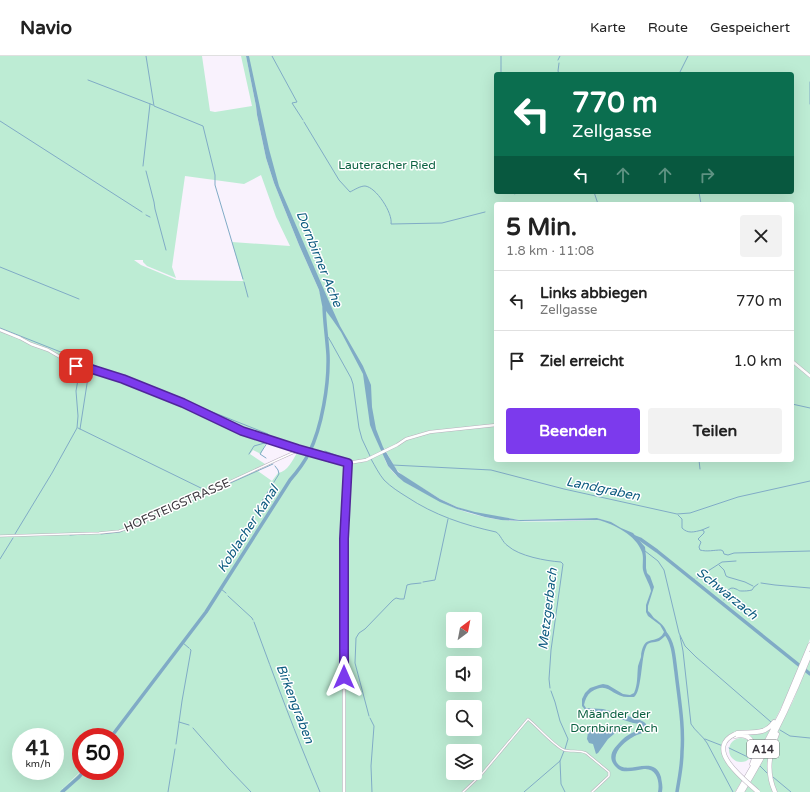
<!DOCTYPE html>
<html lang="de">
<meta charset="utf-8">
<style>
body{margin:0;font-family:"Varela Round",sans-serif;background:#f2f2f2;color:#222;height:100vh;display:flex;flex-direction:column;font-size:15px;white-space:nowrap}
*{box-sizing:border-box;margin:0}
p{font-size:13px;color:#767676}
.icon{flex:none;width:22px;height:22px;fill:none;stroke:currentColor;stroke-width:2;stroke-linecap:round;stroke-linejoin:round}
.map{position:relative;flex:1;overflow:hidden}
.panel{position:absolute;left:494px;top:146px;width:300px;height:260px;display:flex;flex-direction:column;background:#fff;border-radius:4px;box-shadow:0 4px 16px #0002}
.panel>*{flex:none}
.top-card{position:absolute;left:494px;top:16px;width:300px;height:122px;border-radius:4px;box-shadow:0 4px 16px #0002;background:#0b6e4f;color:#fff;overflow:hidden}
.needle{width:26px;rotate:32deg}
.buttons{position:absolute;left:446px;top:556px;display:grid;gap:8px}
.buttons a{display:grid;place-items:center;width:36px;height:36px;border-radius:4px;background:#fff;box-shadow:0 4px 16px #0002;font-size:20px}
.speed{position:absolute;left:12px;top:672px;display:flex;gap:8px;font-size:20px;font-weight:700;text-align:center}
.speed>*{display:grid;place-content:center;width:52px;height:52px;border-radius:50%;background:#fff;box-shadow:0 4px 16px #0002;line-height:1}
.speed small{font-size:10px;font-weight:400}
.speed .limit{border:6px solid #d22;background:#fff;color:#111}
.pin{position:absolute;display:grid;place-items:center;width:34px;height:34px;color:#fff;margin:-17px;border-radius:8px;box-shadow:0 2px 6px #0006}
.me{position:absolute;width:44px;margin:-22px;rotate:0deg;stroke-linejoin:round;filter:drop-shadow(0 0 3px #0008)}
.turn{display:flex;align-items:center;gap:14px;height:84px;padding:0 12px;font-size:18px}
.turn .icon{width:52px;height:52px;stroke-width:2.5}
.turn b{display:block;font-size:28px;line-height:34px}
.lanes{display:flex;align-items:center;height:38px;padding:0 12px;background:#0003;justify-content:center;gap:20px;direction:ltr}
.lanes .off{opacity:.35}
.round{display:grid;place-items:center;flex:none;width:42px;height:42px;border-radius:4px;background:#f2f2f2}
.summary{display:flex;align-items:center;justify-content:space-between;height:68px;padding:0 12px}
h1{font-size:24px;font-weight:700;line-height:30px}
.cta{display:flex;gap:8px;margin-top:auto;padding:8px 12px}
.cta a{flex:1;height:46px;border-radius:4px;background:#7c3aed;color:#fff;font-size:16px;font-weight:700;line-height:46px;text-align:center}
.cta a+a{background:#f2f2f2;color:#222}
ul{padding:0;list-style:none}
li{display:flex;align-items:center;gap:12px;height:60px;padding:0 12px;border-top:1px solid #e0e0e0}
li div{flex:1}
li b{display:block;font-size:15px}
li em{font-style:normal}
header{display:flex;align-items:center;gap:24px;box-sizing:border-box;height:56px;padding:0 20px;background:#fff;border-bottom:1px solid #e0e0e0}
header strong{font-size:19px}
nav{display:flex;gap:22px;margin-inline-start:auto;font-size:14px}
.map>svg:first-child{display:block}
.green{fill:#bdecd4;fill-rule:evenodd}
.water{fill:#80abc6}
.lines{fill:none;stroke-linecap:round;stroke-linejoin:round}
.stream{stroke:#80abc6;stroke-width:1}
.river{stroke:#80abc6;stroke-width:3.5}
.minor-casing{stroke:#b9b0bd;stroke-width:2.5}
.secondary-casing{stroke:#b9b0bd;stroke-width:3.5}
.motorway-casing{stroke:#b9b0bd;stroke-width:5}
.minor{stroke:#fff;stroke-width:1.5}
.secondary{stroke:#fff;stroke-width:2.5}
.motorway{stroke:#fff;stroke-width:4}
.motorway-bridge-casing{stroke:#b9b0bd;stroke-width:5;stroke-linecap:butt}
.motorway-bridge{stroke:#fff;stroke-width:4}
.route-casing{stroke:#51269a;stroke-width:10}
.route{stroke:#7c3aed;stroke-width:7}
.labels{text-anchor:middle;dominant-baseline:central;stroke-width:3;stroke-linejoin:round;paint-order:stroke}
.shield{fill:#fff;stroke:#747276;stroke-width:1}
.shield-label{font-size:11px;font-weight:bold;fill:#39353b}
.park-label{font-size:12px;fill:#0d6243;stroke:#fff}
.street-label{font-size:12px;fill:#39353b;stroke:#fff}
.water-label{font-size:13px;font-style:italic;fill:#0e5c80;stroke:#fff}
</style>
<header>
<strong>Navio</strong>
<nav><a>Karte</a><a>Route</a><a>Gespeichert</a></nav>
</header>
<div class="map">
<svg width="810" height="736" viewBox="0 0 810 736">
<rect width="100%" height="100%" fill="#f9f2fd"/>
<path class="green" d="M0,0H202L210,55L215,56L252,50L241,0H246L256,50L257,59L266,102L274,127L299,189L319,234L324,251L326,250L275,127L248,0H810V319L795,306L810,322V583C802,605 793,627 783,648C779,655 776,664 771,669C759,680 736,671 727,681C725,685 724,691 722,695L743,723L735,736H344L345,518L347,409C343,470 343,530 343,591L342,592V609L343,610V736H0ZM496,18H792V136H496ZM261,119L276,161L290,190L232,186L243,225L177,224L141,209L134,204H143V206L147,210L176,222L172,211L185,120L244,128ZM496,148H792V404H496ZM266,386L297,396V397C292,405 288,415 278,417L272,425L255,413L265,408L250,398L253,394L261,398ZM384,392L396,413L403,420L440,443L457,451L475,457L519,464L597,462L609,466L598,464C566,465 534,467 503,464C475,461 448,451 425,437C411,430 397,423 388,410C385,405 383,398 381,393ZM453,563H475V585H453ZM453,607H475V629H453ZM453,651H475V673H453ZM116,672L109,681H115V715H82L62,733L81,715V681H108ZM21,681H55V715H21ZM453,695H475V717H453Z
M810,603V736H744L771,688L793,645Z
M772,670L757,699C757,688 755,684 745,678C759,678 761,679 772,670Z
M729 694a12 12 0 1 1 24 0a12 12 0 1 1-24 0Z"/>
<path class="water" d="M246,0H249L269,93L279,130L331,250L340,270L363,310L371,329L372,351L376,373L383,391L398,416L440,443L457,451L475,456L519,464L597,462L611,466L621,472L633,477L645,491L646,501V512L647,517L650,520L654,531L648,550V555C651,557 652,560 654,562C662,568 665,570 668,580L666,579C664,581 662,583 659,585C654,587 648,585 646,591C641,601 642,636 634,641C632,641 630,641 628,641C611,641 609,624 591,636C587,639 585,644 584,649L586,652L603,653L638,663L644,666L646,668V674C643,678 637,678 633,681C626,685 613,695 616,705C624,723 654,696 661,721C662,728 663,729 662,736H658C660,726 657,712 644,713C637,714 630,716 622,715C619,714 617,712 615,710C606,699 615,691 623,683C628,678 636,676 641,671L640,668L633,667L602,657L586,655L582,650V643L585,637L590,632L599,629L603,628L608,629L623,638L630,639L634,637C638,628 637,619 638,610C639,607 640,604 641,601C641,596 642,593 644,589C649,581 659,587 664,576L660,569L648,560L646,556V549L651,535C650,528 645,522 643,514C642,509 644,502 642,496C636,479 614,468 598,464L521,465L501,464L485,461L457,453L440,446L404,426L398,421L388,410L374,379L370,369L363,318L341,276L332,263L326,255L322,249L319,234L299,189L274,127L266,102L257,59L256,50Z
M620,669L625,670V672L614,678L608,683L598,697L596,698L593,688L589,687L587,683L588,676L590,675L593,670H595Z"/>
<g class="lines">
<path class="stream" d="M146,0L154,50L203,70L215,119V129L243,223
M272,0L297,46L292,47L303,64
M501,0V17
M558,4L560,0
M559,7L558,15L559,18
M679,18L688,0
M88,24L153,49
M810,26V48
M0,65L142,156
M304,66L339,124L350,136C354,134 360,130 365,130C376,131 393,157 391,168L442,167L485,156
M143,110L150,48
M146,115L154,146L155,153L166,194
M594,136L598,148
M699,136L701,148
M515,138L516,136
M146,159L150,161
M0,211L79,243
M244,226L248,241
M0,272L268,378L269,382
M326,281H328L331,286L351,322L353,328L359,372L362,383L370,400
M792,348L810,352
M78,372L205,434
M80,373L89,315
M273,381L293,388
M325,395L338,400L348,405
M249,398L254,390L268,386
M266,402L260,398L267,387
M371,403C375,410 379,418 384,424C391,431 399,436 407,441C434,459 464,469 496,476C501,479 502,486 508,490C519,500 546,505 561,506L563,508L551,594L549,623L550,632
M699,404L700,413
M392,409L491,414L564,433L677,458L690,457L738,441L810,425
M210,436L273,408
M259,450L279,418L278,414L275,410
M678,459L682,463V472C688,478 694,476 702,474L704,475V477L698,483L701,486L699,491L700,494C707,496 714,494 721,494L723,495L724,498L728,499L734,497L810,495
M702,474L709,471
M15,478L52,417L77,372L78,360L76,335L80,312
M101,478L120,476L206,438
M70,479L85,478
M645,495L658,505L664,514L679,577L685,590L696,601L771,666
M0,503L13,482
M719,509L724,514L726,520L728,521L745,526L753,530
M697,522L722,506L736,505
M693,524L694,523
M423,526L435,524L448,463
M761,527L775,529L810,532
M221,533L226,537
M228,540L252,562L253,564
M724,544C726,538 728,529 736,533C739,534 738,535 742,535C745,535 748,535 752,534L754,531L758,528
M722,547H723
M254,566C275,623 296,680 320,736
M680,580L683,595L691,668C695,675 703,680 707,687L733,736
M183,587L189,592
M551,635L555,646L560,665L568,683L565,693
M369,660L355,607L356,582L359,577L365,573L393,544L396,542L400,543H404L407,529L411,528L421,527
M370,662L374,670L371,710L372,736
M179,666L189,669
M193,672L229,713L251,736
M780,674L790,680L810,682
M705,683L723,690
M176,688L182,645L191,594L190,593
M729,692L752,703
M560,705L561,728L565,736
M760,710L767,717
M773,721L791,736
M168,736L175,693
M524,736L560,705L564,695"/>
<path class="river" d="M635,481L640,483L657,495L810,618
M666,578C674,588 674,603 676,616C679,643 684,669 682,696C682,710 679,723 677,736
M111,681L206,556L290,424C297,416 304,407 309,397C322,371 329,328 328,299C327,281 324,265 324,247
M62,736L79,721L84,715"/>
<g class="minor-casing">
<path id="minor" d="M0,480L99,477L119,475L129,472L279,403L297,395L298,393
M463,736L481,719L528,663C537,670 554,690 564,694C571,696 579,694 586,697L609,716V720L592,736"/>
</g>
<g class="secondary-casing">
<path id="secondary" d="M0,274L20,282L31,288L48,294L72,308L123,323L183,347L242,375L298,393L348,407L366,404L397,389L406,383L430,376L496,369
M792,305L810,320
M344,736V483L348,407"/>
</g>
<g class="motorway-casing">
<path id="motorway" d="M737,677C752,675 764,680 774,666
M735,680C754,675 758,695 752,708
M738,736L761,696L782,656L810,589
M742,736C769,692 791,646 810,598
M775,736C766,716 769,698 777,678"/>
</g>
<use href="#minor" class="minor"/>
<use href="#secondary" class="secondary"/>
<use href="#motorway" class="motorway"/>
<g class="motorway-bridge-casing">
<path id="motorway-bridge" d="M735,678C703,693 745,724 758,736"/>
</g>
<use href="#motorway-bridge" class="motorway-bridge"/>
</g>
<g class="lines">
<g class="route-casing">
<path id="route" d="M76,310L85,311L123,323L183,347L242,375L298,393L348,407L344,483V621"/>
</g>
<use href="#route" class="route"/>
</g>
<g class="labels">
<rect class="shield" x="747" y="684" width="32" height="18" rx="3"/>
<g class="shield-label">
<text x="763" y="693">A14</text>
</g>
<g class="park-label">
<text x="387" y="109">Lauteracher Ried</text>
<text x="614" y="658">Mäander der<tspan x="614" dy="14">Dornbirner Ach</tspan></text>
</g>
<g class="street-label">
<text transform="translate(177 449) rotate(-24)">HOFSTEIGSTRASSE</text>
</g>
<g class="water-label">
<text transform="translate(319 203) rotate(68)">Dornbirner Ache</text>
<text transform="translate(603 433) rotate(12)">Landgraben</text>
<text transform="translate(248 473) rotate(-57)">Koblacher Kanal</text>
<text transform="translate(727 538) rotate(39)">Schwarzach</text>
<text transform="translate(548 553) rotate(-83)">Metzgerbach</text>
<text transform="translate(295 648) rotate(69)">Birkengraben</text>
</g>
</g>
</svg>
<div class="buttons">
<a><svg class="needle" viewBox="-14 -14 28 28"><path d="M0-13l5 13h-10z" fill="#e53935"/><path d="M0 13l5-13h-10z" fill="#767676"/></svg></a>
<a><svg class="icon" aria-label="sound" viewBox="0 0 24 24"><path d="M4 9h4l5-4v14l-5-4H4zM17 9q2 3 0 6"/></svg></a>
<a><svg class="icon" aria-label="search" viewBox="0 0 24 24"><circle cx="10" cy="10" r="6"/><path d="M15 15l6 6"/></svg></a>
<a><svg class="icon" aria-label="layers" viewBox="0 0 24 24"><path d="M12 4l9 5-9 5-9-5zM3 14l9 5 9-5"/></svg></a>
</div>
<div class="speed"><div>41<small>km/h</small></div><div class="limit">50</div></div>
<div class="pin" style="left:76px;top:310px;background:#d93025"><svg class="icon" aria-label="arrive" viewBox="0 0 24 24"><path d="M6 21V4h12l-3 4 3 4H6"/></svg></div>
<svg class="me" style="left:344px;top:621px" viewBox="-20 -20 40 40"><path d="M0-17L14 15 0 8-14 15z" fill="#7c3aed" stroke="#fff" stroke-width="4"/></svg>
<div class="top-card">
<div class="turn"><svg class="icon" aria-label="left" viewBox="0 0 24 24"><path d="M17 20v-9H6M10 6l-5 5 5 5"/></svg><div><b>770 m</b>Zellgasse</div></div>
<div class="lanes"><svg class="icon" aria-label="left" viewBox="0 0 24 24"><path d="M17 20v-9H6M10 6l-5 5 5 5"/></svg><svg class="icon off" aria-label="ahead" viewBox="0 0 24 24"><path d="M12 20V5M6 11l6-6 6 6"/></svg><svg class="icon off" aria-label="ahead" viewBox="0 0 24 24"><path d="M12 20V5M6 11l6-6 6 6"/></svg><svg class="icon off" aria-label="right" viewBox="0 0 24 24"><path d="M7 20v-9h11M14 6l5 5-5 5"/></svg></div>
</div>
<section class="panel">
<div class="summary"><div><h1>5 Min.</h1><p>1.8 km · 11:08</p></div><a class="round"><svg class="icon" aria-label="close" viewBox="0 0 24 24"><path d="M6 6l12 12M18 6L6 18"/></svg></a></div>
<ul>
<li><svg class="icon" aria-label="left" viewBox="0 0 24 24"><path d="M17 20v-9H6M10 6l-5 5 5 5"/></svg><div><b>Links abbiegen</b><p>Zellgasse</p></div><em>770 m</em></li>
<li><svg class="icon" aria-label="arrive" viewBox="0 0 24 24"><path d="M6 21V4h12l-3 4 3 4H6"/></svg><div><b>Ziel erreicht</b></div><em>1.0 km</em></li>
</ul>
<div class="cta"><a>Beenden</a><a>Teilen</a></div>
</section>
</div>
